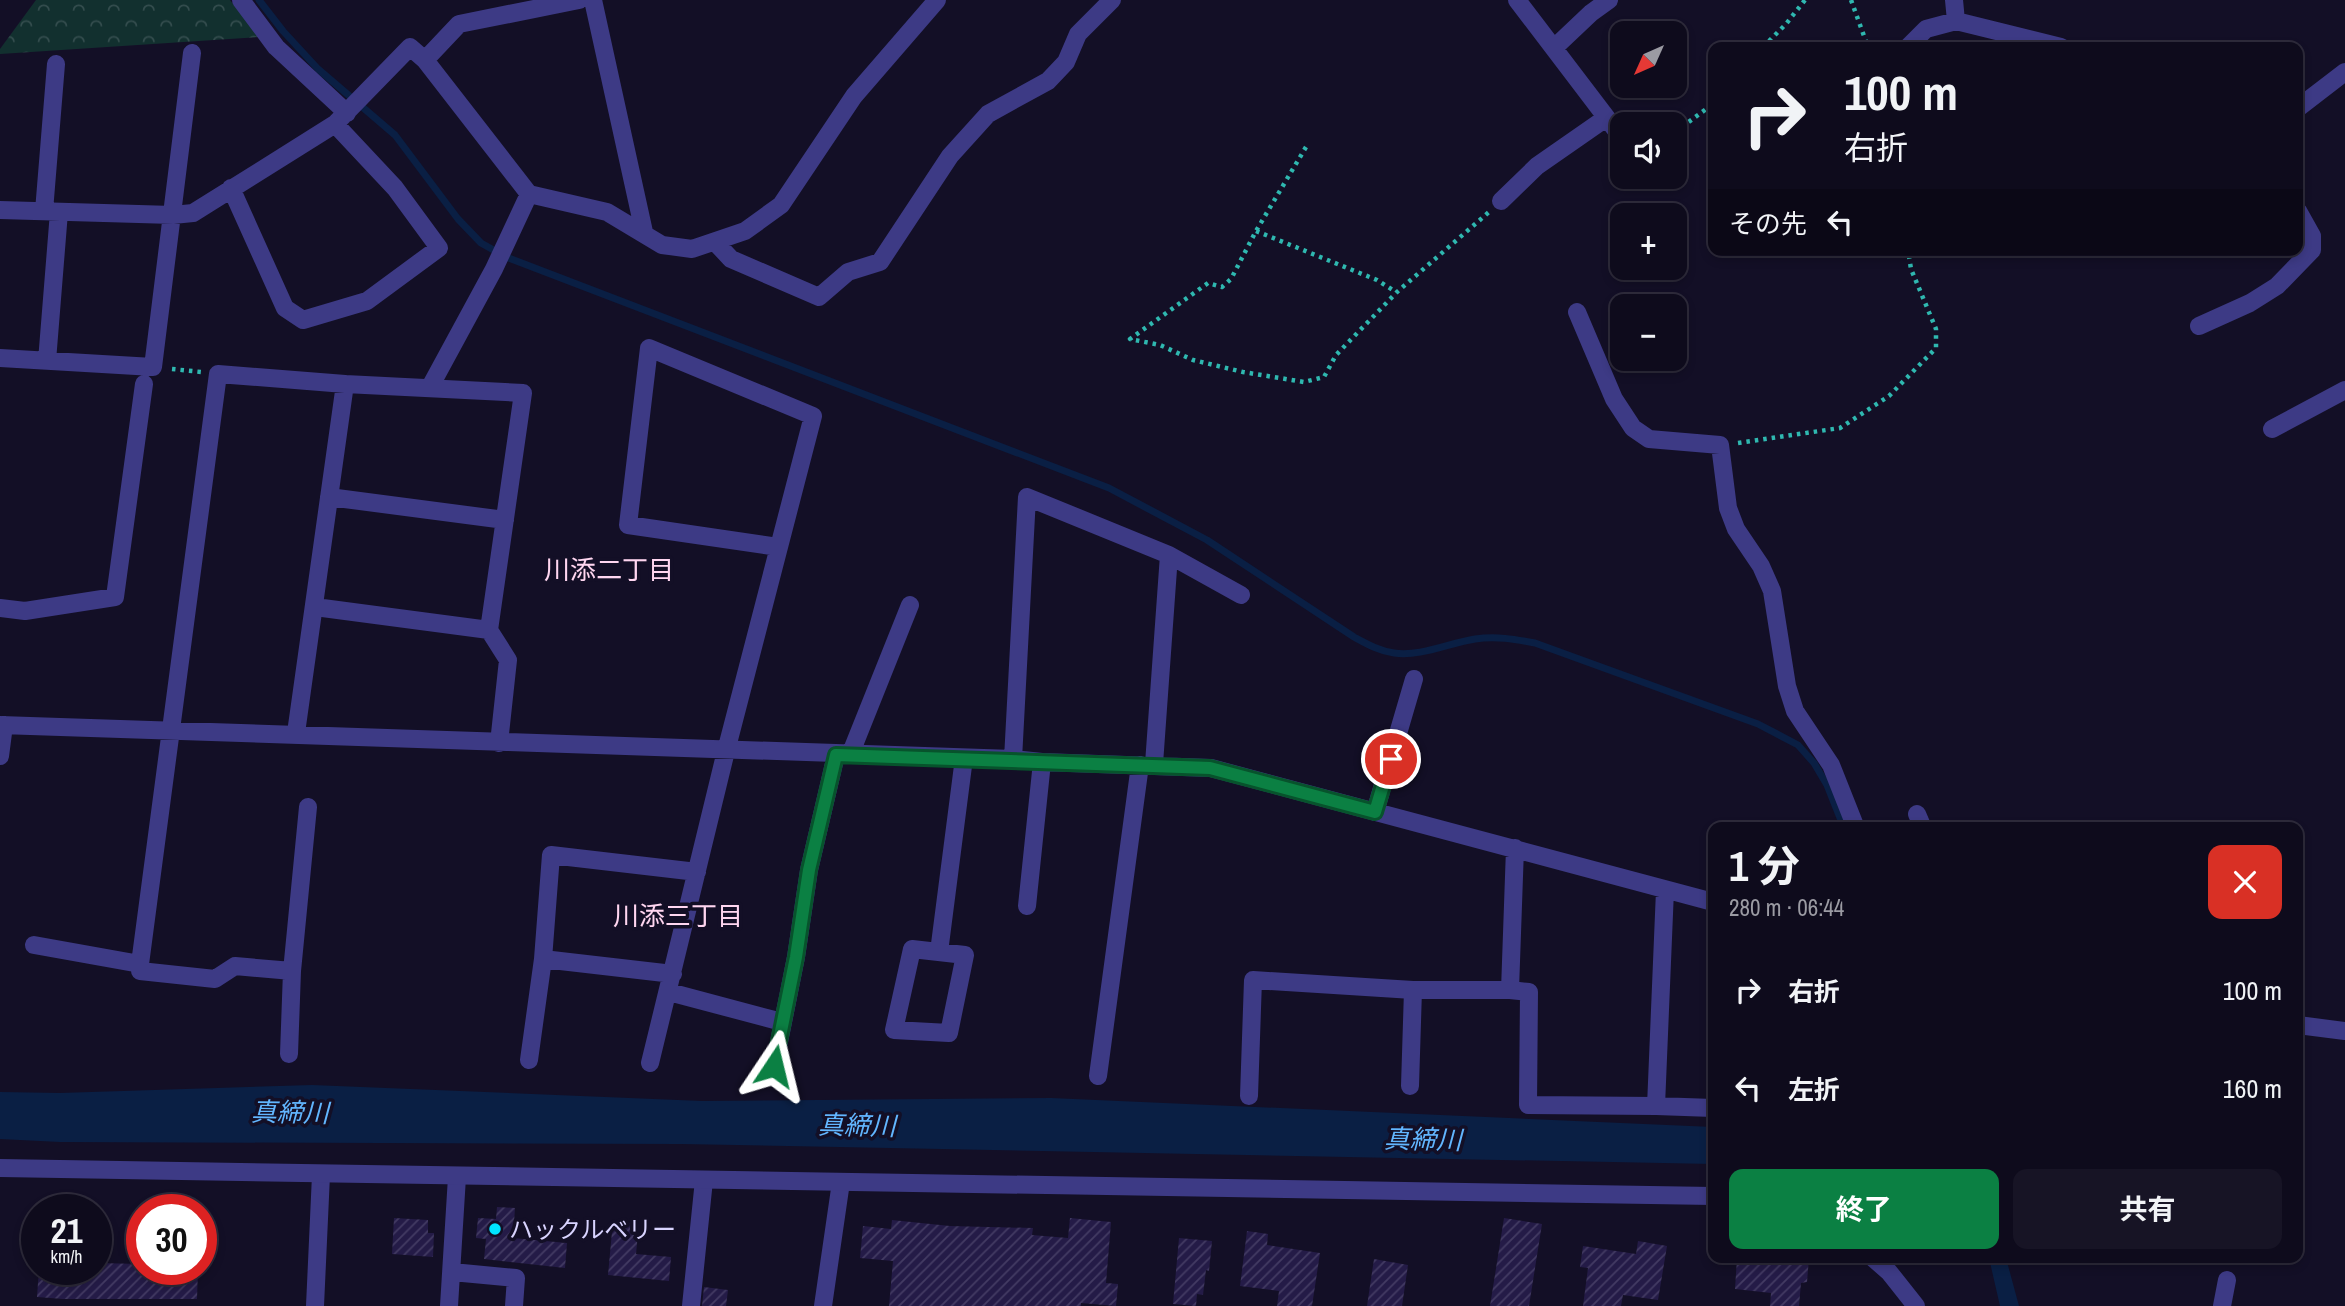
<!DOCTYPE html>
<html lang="ja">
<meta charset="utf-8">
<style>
body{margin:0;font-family:"Archivo Narrow","Noto Sans JP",sans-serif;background:#171425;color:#f1f3f6;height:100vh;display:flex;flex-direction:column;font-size:26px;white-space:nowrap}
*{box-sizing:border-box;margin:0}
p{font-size:23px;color:#9b9ba3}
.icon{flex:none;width:38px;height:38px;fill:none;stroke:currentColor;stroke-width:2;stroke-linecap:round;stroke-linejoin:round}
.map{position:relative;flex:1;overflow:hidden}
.sheet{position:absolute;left:1708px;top:822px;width:595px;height:441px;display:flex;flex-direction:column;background:#0e0b1c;border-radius:14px;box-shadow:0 4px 10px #0003,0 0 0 2px #2e2b3b}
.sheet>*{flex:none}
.top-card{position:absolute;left:1708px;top:42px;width:595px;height:214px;border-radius:14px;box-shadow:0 4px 10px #0003,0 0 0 2px #2e2b3b;background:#0e0b1c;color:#f1f3f6;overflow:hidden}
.needle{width:46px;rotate:225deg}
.tools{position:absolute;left:1610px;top:21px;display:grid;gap:14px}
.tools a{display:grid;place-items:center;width:77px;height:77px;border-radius:14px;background:#0e0b1c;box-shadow:0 4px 10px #0003,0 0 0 2px #2e2b3b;font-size:35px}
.speed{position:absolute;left:21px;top:1194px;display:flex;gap:14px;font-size:35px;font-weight:700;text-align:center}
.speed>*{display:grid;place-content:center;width:91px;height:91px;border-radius:50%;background:#0e0b1c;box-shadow:0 4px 10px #0003,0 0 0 2px #2e2b3b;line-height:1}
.speed small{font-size:18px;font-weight:400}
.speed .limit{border:10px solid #d22;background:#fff;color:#111}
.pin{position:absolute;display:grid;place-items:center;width:60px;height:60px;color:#fff;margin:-30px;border:4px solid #fff;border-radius:50%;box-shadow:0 2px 7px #0007}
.me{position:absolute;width:77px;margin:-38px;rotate:10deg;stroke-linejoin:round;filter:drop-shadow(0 0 5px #0008)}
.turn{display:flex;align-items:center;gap:24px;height:147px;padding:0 21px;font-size:32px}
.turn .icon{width:91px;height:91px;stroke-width:2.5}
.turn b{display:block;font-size:49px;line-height:60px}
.then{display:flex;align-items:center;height:66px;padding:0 21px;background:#0003;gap:14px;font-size:26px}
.round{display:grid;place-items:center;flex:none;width:74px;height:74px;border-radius:14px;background:#171425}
.head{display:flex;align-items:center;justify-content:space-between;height:119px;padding:0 21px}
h1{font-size:42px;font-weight:700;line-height:52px}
.primary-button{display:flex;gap:14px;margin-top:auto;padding:14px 21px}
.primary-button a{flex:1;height:80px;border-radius:14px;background:#0b8043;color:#fff;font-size:28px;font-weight:700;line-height:80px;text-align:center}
.primary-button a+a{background:#171425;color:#f1f3f6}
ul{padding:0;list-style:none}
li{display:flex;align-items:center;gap:21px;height:98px;padding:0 21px}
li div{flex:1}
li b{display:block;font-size:26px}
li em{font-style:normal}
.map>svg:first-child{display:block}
.park{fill:url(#park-crowns)}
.water{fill:#0a1f44}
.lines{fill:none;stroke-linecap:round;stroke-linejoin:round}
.stream{stroke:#0a1f44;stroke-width:7}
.building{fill:url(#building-hatch)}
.path{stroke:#2fb8b0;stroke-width:4.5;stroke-dasharray:3.5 5;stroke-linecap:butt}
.minor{stroke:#3d3a85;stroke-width:18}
.tertiary{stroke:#3d3a85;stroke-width:18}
.route-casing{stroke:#07532c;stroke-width:18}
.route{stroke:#0b8043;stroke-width:12}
.poi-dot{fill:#00e5ff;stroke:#130f26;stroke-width:2.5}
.labels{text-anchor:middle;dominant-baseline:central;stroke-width:7;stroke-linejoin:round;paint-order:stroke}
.poi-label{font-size:24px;fill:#d9d4ff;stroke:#130f26;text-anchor:start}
.neighbourhood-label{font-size:26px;fill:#ffd6f0;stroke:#130f26}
.water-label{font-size:26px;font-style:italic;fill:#62b6ff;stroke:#130f26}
</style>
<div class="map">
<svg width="2345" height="1306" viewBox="0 0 2345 1306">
<defs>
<pattern id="park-crowns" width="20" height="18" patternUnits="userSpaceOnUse" patternTransform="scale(1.75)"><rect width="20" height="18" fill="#12302f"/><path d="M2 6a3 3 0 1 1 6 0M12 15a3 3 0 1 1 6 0" fill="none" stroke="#344d4e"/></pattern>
<pattern id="building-hatch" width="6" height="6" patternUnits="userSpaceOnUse" patternTransform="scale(1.75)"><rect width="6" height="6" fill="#241b47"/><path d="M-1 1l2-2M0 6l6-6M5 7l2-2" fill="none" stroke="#433b63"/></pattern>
</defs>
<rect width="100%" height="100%" fill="#130f26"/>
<path class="park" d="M36,0H230L259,37L0,54V49Z"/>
<path class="water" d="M312,1085L702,1101L1051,1098L1713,1127V1164L681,1144L60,1142L0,1139V1092L60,1093Z
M1989,1258H2006L2019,1306H2000Z"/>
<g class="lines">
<path class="stream" d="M259,0L283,31L318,69L395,135L458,219L481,243L506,257L1109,488L1207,540L1354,637C1367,644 1379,651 1394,653C1420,657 1449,643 1475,639C1496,636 1514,639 1535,643L1758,724L1798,745L1814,763L1827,785L1844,828"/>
</g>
<path class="building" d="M497,1207L515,1208L513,1238L567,1243L565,1268L484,1259L486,1239L476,1238L478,1218L496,1219Z
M394,1218L428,1220V1233H434L433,1257L392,1254Z
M1070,1218L1111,1222L1106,1283L1118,1284L1116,1306L1081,1303V1306H889L893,1261L860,1258L863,1226L891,1229L892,1220L950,1226L1033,1228L1032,1235L1068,1238Z
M1504,1218L1542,1224L1529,1306H1490Z
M613,1221L639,1224L636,1254L671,1257L669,1281L608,1275Z
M1247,1231L1268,1234L1267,1245L1320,1253L1312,1306H1277L1279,1291L1240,1286Z
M1179,1238L1212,1241L1209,1271L1206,1270L1203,1295L1197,1294L1196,1306L1173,1304Z
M1638,1241L1667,1246L1658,1300L1623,1295L1621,1306H1583L1588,1268L1580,1267L1583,1246L1636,1254Z
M1737,1258H1809L1807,1282L1801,1283L1799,1306H1770L1771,1293L1735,1289Z
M1374,1259L1408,1265L1402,1306H1367Z
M96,1263L142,1264V1269H198L197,1299H63L37,1297L39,1269H96Z
M704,1287L728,1290L726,1306H702Z"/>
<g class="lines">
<path class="path" d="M1851,0L1868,47
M1763,47L1786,24L1805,0
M1675,132L1713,104
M1306,147L1256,231L1231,279L1222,287L1208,283L1130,339L1160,345L1193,360L1243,372L1304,382L1324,377L1336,355L1397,292L1489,212
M1256,231L1377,280L1396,292
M172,369L201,372
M1738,443L1840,428L1889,396L1936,348V329L1911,269L1908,250"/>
<path class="minor" d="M241,0L276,47L347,113
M593,0L644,232
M1517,0L1622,138
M1954,0L1956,21
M1908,47L1926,29L1956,21L2061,47
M1554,48L1591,13L1609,0
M425,60L459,24L579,0
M2298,108L2345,72
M231,188L285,308L303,320L367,301L439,248L395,188L335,124
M1501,201L1537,166L1606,118
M0,210L173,215L193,213L335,124L410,47L425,60L529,194L607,212L662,245L692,249L745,231L781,205L854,96L937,0
M44,211L56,64
M715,242L731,259L819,297L848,272L880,262L950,156L988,114L1048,81L1066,62L1078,34L1112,0
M1577,312L1614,399L1633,428L1649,439L1720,445L1728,508L1736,529L1761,566L1772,591L1787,686L1795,711L1831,765L1856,828
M2199,326L2250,303L2277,286L2312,250V236L2298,211
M0,358L153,367L192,53
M47,361L59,212
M430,387L494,269L529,194
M2272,429L2345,390
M329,497L505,520
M315,607L489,630
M0,608L25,611L115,597L144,384
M0,725C338,734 675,750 1013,759L1042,762L1211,768L1713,902
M296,733L345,384
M850,755L910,605
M0,756L4,725
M1013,759L1027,497L1169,555L1241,595
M1154,764L1169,555
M1375,812L1414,679
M1917,814L1923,828
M1665,890L1656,1106L1713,1108
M1027,906L1042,762
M34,945L140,964V971L215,979L235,966L292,971L308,807
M912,949L965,955L949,1033L894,1030Z
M939,952L964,758
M543,959L673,974
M140,964L218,374L345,384L523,393L489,630L508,660L499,743
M1510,990L1515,848
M669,992L782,1022
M2298,1025L2345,1031
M289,1054L292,971
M529,1060L543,959L551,855L697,872
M650,1063L726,751L813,416L649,348L628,525L778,547
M774,1067L796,957L809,870L836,755
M1098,1076L1140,765
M1410,1086L1413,990
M1249,1096L1253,980L1413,990H1510L1529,992L1528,1105L1656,1106
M452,1272L516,1278L514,1306
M315,1306L321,1175
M449,1306L457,1177
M691,1306L704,1180
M823,1306L841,1182
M2222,1306L2227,1280"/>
<path class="tertiary" d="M0,1168L1713,1196
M1873,1258L1889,1272L1916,1306"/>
</g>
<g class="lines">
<g class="route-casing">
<path id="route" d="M774,1066L796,957L809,870L836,755L1210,768L1375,812L1391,759"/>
</g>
<use href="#route" class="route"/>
</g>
<circle class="poi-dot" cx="495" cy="1229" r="7"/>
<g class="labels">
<g class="poi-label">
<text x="509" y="1229">ハックルベリー</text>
</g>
<g class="neighbourhood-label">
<text x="609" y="569">川添二丁目</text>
<text x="678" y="915">川添三丁目</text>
</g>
<g class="water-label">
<text transform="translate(290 1112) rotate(1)">真締川</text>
<text transform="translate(857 1125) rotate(1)">真締川</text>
<text transform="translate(1423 1139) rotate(1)">真締川</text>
</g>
</g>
</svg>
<div class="tools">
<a><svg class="needle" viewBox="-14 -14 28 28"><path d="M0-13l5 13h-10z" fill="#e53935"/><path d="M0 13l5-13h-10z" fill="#9b9ba3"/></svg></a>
<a><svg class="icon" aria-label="sound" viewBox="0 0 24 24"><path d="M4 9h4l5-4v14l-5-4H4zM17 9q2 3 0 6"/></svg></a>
<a>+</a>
<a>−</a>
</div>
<div class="speed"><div>21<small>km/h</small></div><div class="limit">30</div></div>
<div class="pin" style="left:1391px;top:759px;background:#d93025"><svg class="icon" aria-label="arrive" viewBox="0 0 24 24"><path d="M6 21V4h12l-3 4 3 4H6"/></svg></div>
<svg class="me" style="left:774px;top:1066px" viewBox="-20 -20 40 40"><path d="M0-17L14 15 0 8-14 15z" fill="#0b8043" stroke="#fff" stroke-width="4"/></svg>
<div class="top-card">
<div class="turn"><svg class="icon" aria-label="right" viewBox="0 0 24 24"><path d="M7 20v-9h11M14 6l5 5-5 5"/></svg><div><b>100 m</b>右折</div></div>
<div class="then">その先<svg class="icon" aria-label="left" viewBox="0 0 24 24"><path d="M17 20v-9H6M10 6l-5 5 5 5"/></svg></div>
</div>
<section class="sheet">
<div class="head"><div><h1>1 分</h1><p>280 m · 06:44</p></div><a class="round" style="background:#d93025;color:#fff"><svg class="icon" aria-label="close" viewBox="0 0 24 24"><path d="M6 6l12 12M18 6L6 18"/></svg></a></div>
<ul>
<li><svg class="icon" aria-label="right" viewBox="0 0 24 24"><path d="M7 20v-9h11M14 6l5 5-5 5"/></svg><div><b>右折</b></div><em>100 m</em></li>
<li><svg class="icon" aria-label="left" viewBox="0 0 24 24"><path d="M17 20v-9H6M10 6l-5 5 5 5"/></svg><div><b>左折</b></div><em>160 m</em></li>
</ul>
<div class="primary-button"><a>終了</a><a>共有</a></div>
</section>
</div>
